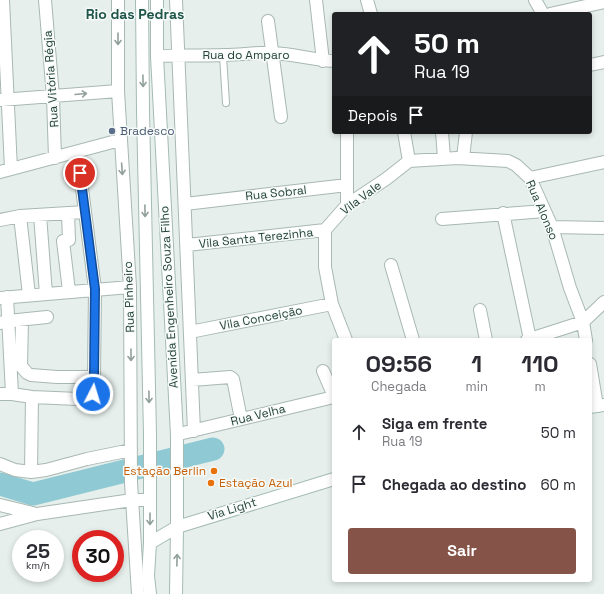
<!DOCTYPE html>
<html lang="pt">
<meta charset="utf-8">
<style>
body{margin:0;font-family:"Space Grotesk",sans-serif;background:#f7f7f7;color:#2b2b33;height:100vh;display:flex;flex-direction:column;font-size:15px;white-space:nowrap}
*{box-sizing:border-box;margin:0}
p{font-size:13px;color:#7c7c81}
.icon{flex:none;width:22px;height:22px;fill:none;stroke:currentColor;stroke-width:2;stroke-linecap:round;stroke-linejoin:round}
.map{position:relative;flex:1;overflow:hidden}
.sheet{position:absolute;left:332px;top:338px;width:260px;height:244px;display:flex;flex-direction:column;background:#fff;border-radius:4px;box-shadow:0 2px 6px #0003}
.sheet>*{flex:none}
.guide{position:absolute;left:332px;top:12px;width:260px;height:122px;border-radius:4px;box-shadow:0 2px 6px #0003;background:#202124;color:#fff;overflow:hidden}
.speed{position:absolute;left:12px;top:530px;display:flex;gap:8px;font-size:20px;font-weight:700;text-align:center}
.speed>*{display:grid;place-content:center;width:52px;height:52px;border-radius:50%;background:#fff;box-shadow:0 2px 6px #0003;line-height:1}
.speed small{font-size:10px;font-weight:400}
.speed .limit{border:6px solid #d22;background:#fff;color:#111}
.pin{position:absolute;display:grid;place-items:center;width:34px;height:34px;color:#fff;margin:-17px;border:2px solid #fff;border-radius:50%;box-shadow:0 1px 4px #0007}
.me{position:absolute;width:44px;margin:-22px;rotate:5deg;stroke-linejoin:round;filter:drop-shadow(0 0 3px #0008)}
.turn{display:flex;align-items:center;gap:14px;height:84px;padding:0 16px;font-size:18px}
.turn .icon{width:52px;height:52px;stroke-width:2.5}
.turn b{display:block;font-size:28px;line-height:34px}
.then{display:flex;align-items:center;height:38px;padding:0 16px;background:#0003;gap:8px;font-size:15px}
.eta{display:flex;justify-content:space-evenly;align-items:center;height:68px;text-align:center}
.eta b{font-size:24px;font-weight:700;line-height:28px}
.primary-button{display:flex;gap:8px;margin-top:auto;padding:8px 16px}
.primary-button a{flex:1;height:46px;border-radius:4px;background:#855347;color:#fff;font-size:16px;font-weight:700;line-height:46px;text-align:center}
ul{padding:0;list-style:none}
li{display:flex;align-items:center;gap:12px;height:52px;padding:0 16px}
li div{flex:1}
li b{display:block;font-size:15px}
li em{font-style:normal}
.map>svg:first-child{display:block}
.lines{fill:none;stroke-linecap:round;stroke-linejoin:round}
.river{stroke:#8ec9d4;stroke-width:23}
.lane-casing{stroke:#a8b8b2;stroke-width:8}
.street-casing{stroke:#a8b8b2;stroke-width:14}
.secondary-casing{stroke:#a4bbb3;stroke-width:14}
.lane{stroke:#fff;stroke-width:6}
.street{stroke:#fff;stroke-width:12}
.secondary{stroke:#fff;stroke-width:12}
.oneway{stroke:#92a09c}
.route-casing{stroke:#114b97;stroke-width:10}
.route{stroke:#1a73e8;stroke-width:7}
.service-dot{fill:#5c6f8a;stroke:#f7fbf9;stroke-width:1.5}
.food-dot{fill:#e8710a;stroke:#f7fbf9;stroke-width:1.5}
.labels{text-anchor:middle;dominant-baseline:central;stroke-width:3;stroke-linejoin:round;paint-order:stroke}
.street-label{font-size:12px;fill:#24423a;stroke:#f7fbf9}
.service-label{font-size:12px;fill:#4e5e75;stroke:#f7fbf9;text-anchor:start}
.food-label{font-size:12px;fill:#c56008;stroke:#f7fbf9;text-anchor:end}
.quarter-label{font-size:14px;font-weight:bold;fill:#1f5548;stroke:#f7fbf9}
</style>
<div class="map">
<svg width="604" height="594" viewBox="0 0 604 594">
<rect width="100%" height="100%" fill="#e6efeb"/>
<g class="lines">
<path class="river" d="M0,484L33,494L213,449"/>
<g class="lane-casing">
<path id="lane" d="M223,56L226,103"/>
</g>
<g class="street-casing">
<path id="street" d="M3,0L11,169
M45,0L53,97L55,158
M118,0V91L130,287L131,483L138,594
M176,0L194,431
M316,0L323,61
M367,0L371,14
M535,0L543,14
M550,14L604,2
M268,21L281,117
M157,56C180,55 202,56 224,55C241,55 257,52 273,53C294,54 314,60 334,61
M590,65L604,62
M1,100L118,91
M404,132L409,161
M442,132L444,158
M463,158L466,132
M409,161L457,158L508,161L516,165L530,178L552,227L570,288L583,322L586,340
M0,172L120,140
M530,178L604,162
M347,185V132
M185,204L347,185V205
M68,213L69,240
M503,213L530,339
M40,215L46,294
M20,216L29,295
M442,219L545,211
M0,220L20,216L85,212
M552,227L604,228
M63,241L69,291
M187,245L325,230
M391,265L413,340
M7,297L12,394
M0,298L130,287
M480,310L486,340
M22,320L21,366L27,373L31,375L57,377H94
M0,323L8,321L47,317
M190,332L332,304
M346,340L332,304L325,267V230L347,205L386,179L409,161
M527,340L583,322L604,302
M590,364L597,406
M323,371L334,396
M192,380L230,377L233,379L241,419
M0,394H12L32,397L78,399L91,397L93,394L94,377L95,289L80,173
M183,433L334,397
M0,464L15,470L31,472L46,470L87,459L131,450
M31,472L32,397
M0,505L33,513
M0,524L37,514L132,500H150"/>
</g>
<g class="secondary-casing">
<path id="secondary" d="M142,0L143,111L150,434V543L148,576L150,594
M157,0V56L177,435V527L176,594
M590,407L604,405
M150,543L177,527L334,479"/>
</g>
<use href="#lane" class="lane"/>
<use href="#street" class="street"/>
<use href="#secondary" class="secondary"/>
</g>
<defs><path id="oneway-shaft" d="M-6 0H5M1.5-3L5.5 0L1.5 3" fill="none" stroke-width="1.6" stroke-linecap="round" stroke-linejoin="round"/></defs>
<g class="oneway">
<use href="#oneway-shaft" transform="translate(118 39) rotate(90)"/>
<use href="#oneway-shaft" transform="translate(143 81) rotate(89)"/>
<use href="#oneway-shaft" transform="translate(81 94) rotate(-5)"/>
<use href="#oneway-shaft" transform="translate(122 169) rotate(86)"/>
<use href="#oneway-shaft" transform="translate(145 211) rotate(89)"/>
<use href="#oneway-shaft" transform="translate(131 355) rotate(90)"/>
<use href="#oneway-shaft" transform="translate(149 397) rotate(89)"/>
<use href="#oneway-shaft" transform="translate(150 519) rotate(90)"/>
<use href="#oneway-shaft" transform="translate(177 560) rotate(-89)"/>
</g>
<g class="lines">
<g class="route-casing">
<path id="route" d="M80,173L95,289L94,377L93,394"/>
</g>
<use href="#route" class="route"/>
</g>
<circle class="service-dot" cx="112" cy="131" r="4"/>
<g class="food-dot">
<circle cx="214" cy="471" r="4"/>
<circle cx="211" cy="483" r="4"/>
</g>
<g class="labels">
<g class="street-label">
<text x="246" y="55">Rua do Amparo</text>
<text transform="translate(51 79) rotate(-94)">Rua Vitória Régia</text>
<text transform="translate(276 193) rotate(-6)">Rua Sobral</text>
<text transform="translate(361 198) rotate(-37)">Vila Vale</text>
<text transform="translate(542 210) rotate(67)">Rua Alonso</text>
<text transform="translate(256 238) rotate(-6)">Vila Santa Terezinha</text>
<text transform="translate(129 297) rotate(-92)">Rua Pinheiro</text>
<text transform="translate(169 297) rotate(-93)">Avenida Engenheiro Souza Filho</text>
<text transform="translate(261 318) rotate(-11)">Vila Conceição</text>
<text transform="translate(258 415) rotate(-14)">Rua Velha</text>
<text transform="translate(232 509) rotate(-17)">Via Light</text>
</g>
<g class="service-label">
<text x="120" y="131">Bradesco</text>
</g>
<g class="food-label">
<text x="206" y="471">Estação Berlin</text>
<text x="219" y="483" text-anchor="start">Estação Azul</text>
</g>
<g class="quarter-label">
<text x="135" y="14">Rio das Pedras</text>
</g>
</g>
</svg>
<div class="speed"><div>25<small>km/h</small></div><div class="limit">30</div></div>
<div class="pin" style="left:80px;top:173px;background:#d93025"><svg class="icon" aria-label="arrive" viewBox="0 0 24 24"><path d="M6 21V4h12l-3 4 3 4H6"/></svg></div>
<svg class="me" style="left:93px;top:394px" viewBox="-20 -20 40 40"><circle r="17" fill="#1a73e8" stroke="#fff" stroke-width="3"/><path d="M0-11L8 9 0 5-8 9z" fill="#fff"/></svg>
<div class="guide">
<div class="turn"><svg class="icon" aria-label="ahead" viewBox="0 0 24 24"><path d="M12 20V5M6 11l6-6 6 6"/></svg><div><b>50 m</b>Rua 19</div></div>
<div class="then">Depois<svg class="icon" aria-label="arrive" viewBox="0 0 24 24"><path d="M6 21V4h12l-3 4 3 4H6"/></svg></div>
</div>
<section class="sheet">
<div class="eta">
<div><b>09:56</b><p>Chegada</p></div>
<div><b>1</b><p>min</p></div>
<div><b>110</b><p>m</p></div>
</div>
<ul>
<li><svg class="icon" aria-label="ahead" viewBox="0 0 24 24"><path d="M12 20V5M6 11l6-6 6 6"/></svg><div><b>Siga em frente</b><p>Rua 19</p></div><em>50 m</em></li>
<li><svg class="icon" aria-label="arrive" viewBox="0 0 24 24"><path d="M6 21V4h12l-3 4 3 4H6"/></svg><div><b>Chegada ao destino</b></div><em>60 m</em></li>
</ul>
<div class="primary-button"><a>Sair</a></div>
</section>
</div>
